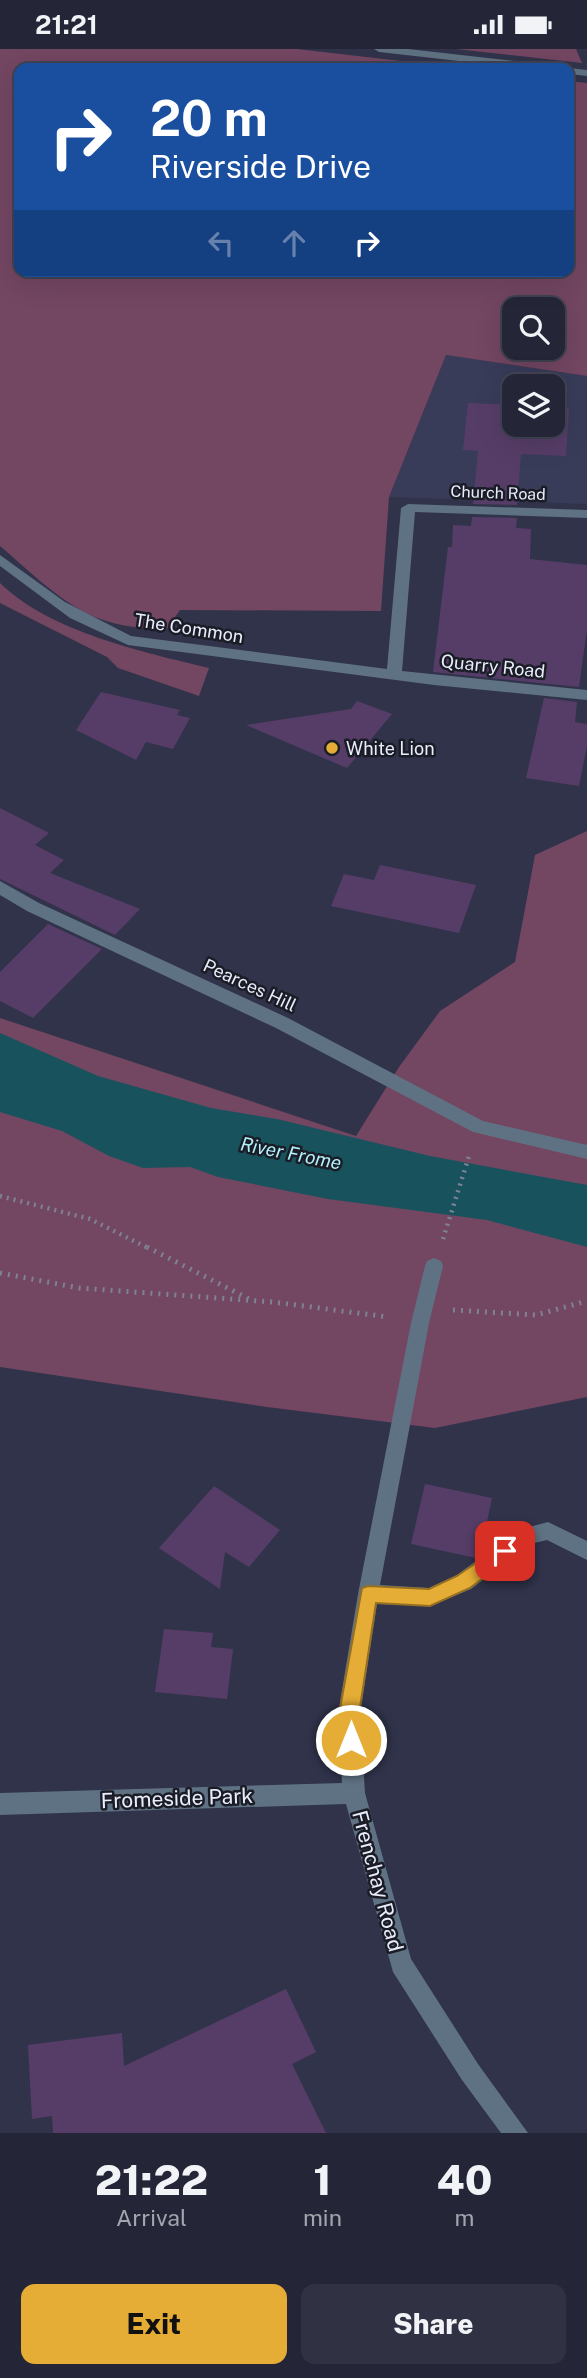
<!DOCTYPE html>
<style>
body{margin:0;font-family:"Public Sans",sans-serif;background:#303243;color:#f1f3f6;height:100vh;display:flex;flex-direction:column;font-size:26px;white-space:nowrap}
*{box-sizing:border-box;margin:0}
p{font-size:23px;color:#a3a5ae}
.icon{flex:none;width:38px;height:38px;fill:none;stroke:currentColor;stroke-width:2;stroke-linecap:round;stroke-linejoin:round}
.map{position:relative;height:2084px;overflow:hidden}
.sheet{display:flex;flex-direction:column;background:#242638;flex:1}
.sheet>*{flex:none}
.hud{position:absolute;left:14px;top:14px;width:560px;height:214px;border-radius:14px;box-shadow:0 7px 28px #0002,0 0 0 2px #414353;background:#1a4fa0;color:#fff;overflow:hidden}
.buttons{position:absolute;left:502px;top:248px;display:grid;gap:14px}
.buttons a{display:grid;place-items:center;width:63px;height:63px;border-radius:14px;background:#242638;box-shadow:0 7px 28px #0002,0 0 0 2px #414353;font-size:35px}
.pin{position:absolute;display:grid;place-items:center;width:60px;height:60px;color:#fff;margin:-30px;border-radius:14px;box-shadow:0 4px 10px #0006}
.me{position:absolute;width:77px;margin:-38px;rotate:0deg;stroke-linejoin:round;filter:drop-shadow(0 0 5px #0008)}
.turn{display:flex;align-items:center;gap:24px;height:147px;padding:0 21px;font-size:32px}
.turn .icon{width:91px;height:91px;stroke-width:2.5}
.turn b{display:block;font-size:49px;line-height:60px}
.lanes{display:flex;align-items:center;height:66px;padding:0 21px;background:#0003;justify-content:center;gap:35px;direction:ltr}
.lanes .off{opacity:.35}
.eta{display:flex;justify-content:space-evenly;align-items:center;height:119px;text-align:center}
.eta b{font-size:42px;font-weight:800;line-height:49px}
.button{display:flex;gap:14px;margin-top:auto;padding:14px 21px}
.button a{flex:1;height:80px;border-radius:14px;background:#e5ad35;color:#111;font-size:28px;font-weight:800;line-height:80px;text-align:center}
.button a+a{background:#303243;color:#f1f3f6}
.status{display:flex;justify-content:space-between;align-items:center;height:49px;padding:0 35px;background:#242638;direction:ltr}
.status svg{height:19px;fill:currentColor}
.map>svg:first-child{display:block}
.built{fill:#383c59;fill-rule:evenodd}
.green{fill:#734662;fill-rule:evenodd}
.water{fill:#18535d}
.building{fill:#563d68}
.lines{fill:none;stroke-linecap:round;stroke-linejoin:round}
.path-far1{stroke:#7f8295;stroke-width:4.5;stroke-dasharray:2 5;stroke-linecap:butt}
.path{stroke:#7f8295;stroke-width:5;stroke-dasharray:2 6;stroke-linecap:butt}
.minor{fill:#5f7283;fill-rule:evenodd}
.tertiary{fill:#5f7283;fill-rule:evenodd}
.route{fill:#e5ad35;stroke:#957022;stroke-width:2}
.poi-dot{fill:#e5ad35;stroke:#1a1c26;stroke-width:2.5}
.labels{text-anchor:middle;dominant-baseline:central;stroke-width:5;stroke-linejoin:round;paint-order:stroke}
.far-street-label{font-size:16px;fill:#e9ecfb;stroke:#1a1c26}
.street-label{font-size:18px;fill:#e9ecfb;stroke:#1a1c26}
.poi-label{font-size:18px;fill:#e9ecfb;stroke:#1a1c26;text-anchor:start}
.water-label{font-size:19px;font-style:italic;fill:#b1effb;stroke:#1a1c26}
.near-street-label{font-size:21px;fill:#e9ecfb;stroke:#1a1c26}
</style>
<div class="status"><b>21:21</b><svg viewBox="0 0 49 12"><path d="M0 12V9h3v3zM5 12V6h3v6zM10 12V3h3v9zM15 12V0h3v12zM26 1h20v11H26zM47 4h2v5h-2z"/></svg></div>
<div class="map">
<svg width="587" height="2084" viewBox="0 0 587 2084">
<rect width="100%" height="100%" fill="#30334a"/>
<path class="built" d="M446,306L587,327V455L389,448ZM514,338H553V376H514Z"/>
<path class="green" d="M0,0H297L462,19H19V222H569V32L587,34V327L446,306L389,448L381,562L180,561L166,581C140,580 110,576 86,564C55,548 27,520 0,497ZM514,261H553V299H514Z
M456,0H576L582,14Z
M0,534C50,583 143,603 209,619L199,647L118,619L107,608L0,554Z
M587,782V1348L435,1379L267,1358L0,1318V969L356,1087L399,1018L440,962L515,913L535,806Z"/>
<path class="water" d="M0,984L98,1027L211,1059L277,1070L430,1107L587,1136V1198L487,1171L328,1150L218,1128L190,1118L143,1119L109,1107L62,1082L0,1063Z"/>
<path class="building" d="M468,354L514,356V376H553V359H569L566,407L521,405L517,456L473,455L478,402L463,401Z
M472,468L517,469L516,479L531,480L530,510L587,516V580L579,638L433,623L448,498H452L453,476L471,477Z
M101,643L180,661L177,666L190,669L173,700L146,693L136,711L76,681Z
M544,649L577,653L575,673L587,675V697L579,737L526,729Z
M357,652L392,665L347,719L246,676L351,660Z
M0,759L49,784L35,796L64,811L50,824L140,860L115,886L0,830Z
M380,816L476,836L459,884L331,857L344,825L374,831Z
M48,875L102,900L33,969L0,952V923Z
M425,1435L492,1449L480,1506L476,1509L411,1495Z
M214,1437L280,1481L249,1518L225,1503L220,1540L159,1499Z
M164,1580L213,1584L211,1598L233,1600L227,1650L155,1643Z
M286,1940L316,2003L292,2015L326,2084H53L52,2067L32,2070L28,1996L122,1984L124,2017Z"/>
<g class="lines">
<path class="path-far1" d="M0,1147L90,1170L150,1200
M443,1190L470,1104"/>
<path class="path" d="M147,1198L249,1250
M0,1224L79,1239L273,1253L388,1268
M453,1261L536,1266L587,1252"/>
<path class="minor" d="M408,455L587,461V469L415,463L402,622L587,641V651L434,636L128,596L70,569L0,517V506L65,553L131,587L387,620L401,459Z
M0,832L39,854L288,969L483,1072L587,1096V1110L473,1083L276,979L27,862L0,846Z
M434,1209L441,1212L443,1217L429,1274L380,1536L429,1539L457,1526L518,1481L548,1473L587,1492V1511L547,1491L530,1495L471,1540L430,1557L377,1555L360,1665L365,1744L411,1910L478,2015L528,2084H501L462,2031L393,1923L346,1755L0,1766V1744L342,1734L338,1665L358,1545L411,1274L425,1217L427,1212Z"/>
<path class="tertiary" d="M374,0H408L549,16L555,19H522L379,3Z
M567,19H569L587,21V27L569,25Z"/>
</g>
<path class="route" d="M505,1494L511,1496L514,1502L511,1508L470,1539L430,1557L376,1554L359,1665L361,1691L358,1698L351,1700L344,1698L339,1665L362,1539L368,1537L429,1540L457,1527Z"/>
<circle class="poi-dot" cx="332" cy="699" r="7"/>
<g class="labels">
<g class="far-street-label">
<text transform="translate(498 444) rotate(2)">Church Road</text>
</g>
<g class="street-label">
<text transform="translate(189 579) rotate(9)">The Common</text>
<text transform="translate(493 617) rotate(6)">Quarry Road</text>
<text transform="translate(250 936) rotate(25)">Pearces Hill</text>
</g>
<g class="poi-label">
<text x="346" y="699">White Lion</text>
</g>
<g class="water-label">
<text transform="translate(291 1104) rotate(11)">River Frome</text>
</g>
<g class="near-street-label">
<text transform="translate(177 1749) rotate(-2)">Fromeside Park</text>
<text transform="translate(378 1832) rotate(75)">Frenchay Road</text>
</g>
</g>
</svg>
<div class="buttons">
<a><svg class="icon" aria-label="search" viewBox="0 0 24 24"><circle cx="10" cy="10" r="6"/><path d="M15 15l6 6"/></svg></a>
<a><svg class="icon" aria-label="layers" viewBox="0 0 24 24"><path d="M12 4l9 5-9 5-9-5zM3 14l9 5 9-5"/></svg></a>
</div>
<div class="pin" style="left:505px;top:1502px;background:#d93025"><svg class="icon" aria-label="arrive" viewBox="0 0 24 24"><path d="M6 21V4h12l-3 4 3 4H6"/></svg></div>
<svg class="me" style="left:351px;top:1691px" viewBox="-20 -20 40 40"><circle r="17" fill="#e5ad35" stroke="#fff" stroke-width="3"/><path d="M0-11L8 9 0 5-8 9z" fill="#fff"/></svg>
<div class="hud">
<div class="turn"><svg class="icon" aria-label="right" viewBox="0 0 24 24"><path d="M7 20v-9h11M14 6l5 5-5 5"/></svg><div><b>20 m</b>Riverside Drive</div></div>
<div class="lanes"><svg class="icon off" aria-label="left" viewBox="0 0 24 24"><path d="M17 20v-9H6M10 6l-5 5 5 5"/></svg><svg class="icon off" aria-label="ahead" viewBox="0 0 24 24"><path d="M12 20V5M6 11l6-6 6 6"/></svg><svg class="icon" aria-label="right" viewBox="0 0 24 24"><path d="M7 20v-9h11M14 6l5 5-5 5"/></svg></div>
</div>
</div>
<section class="sheet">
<div class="eta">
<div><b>21:22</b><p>Arrival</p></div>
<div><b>1</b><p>min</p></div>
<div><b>40</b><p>m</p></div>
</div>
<div class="button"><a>Exit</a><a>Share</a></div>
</section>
